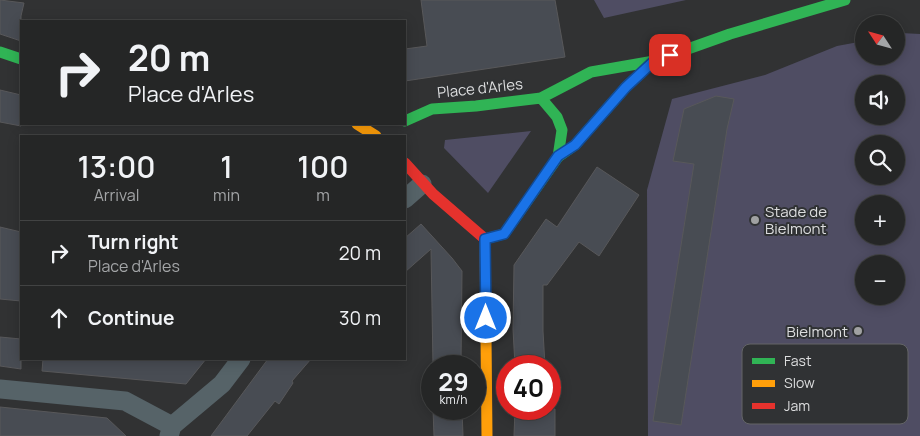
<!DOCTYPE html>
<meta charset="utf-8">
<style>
body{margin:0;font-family:Manrope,sans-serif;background:#2d2e2e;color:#f1f3f6;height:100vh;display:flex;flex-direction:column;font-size:19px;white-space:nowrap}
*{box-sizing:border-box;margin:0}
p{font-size:16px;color:#a3a5a7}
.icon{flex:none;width:28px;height:28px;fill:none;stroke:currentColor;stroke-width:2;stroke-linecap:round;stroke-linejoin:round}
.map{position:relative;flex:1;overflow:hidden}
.details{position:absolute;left:20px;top:135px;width:386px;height:225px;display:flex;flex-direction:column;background:#252626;border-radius:0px;box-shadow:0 2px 12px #0003,0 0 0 1px #424343}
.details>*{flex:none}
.banner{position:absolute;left:20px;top:20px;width:386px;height:105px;border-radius:0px;box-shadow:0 2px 12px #0003,0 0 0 1px #424343;background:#252626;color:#f1f3f6;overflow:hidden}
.needle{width:32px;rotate:306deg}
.buttons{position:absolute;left:855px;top:15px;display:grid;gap:10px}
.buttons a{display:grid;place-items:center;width:50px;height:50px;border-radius:50%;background:#252626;box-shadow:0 2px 12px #0003,0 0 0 1px #424343;font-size:25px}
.speed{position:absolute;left:421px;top:355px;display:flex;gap:10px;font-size:25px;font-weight:700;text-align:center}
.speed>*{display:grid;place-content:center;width:65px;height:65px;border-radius:50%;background:#252626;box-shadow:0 2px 12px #0003,0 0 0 1px #424343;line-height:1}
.speed small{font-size:12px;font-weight:400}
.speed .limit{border:8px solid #d22;background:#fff;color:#111}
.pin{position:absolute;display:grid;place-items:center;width:42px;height:42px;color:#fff;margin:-21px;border-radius:10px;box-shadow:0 2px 8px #0006}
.me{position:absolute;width:55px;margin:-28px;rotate:0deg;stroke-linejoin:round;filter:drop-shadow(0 0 4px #0008)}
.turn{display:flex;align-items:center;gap:18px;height:105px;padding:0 25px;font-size:22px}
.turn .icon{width:65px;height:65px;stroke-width:2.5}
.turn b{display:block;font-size:35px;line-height:42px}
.eta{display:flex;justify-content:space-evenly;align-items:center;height:85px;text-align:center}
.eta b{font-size:30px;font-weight:600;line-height:35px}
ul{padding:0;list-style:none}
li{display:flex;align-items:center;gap:15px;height:65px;padding:0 25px;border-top:1px solid #424343}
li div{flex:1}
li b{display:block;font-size:19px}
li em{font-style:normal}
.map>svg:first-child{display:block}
.green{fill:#4f4d63;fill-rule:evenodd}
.building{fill:#484c53;stroke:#58585a}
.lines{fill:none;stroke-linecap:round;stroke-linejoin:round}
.street{stroke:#566368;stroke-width:19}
.fast{stroke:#30b455;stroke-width:11}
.slow{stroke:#ff9f0a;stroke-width:11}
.jam{stroke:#e5322d;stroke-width:11}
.route-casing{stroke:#114b97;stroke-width:12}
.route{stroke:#1a73e8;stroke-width:9}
.poi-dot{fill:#a0a1a2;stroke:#303234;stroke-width:2}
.labels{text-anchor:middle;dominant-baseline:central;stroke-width:4;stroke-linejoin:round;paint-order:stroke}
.street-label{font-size:15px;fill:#dcddde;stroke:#303234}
.poi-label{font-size:15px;fill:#dcddde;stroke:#303234;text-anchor:start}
.key{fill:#303234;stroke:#646567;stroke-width:1}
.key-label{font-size:14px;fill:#dcddde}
</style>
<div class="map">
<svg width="920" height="436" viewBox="0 0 920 436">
<rect width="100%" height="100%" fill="#313233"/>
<path class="green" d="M594,0H686L604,18Z
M901,33L920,34V436H648L647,190L672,99L765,75L837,46L864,41V56H896V34ZM864,84H896V116H864ZM864,144H896V176H864ZM864,204H896V236H864ZM864,264H896V296H864Z
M531,131L488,193L444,148L445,140Z"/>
<path class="building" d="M0,0L24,3L21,16V41L0,34Z
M421,0H555L565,57L405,81V49L427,46Z
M0,90L21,95V126L0,122Z
M716,96L734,99L727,129L681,425L653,421L694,164L673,161L684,109Z
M597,167L639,195L599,256L579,242L547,285H543V331L545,366H515L513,329L514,265L546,219L557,227Z
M421,224L452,258L462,271L461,363L451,362V366H433L431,249L405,272V238Z
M0,227L21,232V301L0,299Z
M0,337L21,339V369L0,366Z
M43,359H206L186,384L42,371Z
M268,359H311L292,381L293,383L279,404L275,401L247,436H211Z
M0,407L107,418L126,436H0Z
M433,409H462L463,436H434Z
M515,409H555V436H514Z"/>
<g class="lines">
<path class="street" d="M405,199L422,184
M0,389L125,401L172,426
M169,436L172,426L222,384L241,359"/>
<path class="fast" d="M0,52L21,59
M541,98L591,72L654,61L730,34L845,0
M405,121L432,109L476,106L541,98L557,117L562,130L558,157L504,234L485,239
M558,157L575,145L626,87L654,61"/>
<path class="slow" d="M357,124L376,136
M485,239L487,436"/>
<path class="jam" d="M405,163L433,194L485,239"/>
</g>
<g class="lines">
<g class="route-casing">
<path id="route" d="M486,318L485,239L504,234L558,156L575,145L626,87L654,61L670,55"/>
</g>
<use href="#route" class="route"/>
</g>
<g class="poi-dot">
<circle cx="755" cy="220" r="5"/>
<circle cx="858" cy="331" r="5"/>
</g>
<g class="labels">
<g class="street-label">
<text transform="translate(480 88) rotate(-6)">Place d'Arles</text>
</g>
<g class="poi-label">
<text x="765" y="211">Stade de<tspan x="765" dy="17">Bielmont</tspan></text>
<text x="848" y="331" text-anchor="end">Bielmont</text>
</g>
</g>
<rect x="742" y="344" width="166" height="80" rx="8" class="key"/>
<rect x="752" y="358" width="23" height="6" fill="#30b455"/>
<rect x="752" y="380" width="23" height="7" fill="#ff9f0a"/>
<rect x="752" y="403" width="23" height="6" fill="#e5322d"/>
<g class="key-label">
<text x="784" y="366">Fast</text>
<text x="784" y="388">Slow</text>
<text x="784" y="411">Jam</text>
</g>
</svg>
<div class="buttons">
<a><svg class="needle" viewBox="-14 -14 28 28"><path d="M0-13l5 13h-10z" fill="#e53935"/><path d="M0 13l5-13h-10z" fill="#a3a5a7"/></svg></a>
<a><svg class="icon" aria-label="sound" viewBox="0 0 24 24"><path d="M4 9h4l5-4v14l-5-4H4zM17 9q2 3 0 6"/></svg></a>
<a><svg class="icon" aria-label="search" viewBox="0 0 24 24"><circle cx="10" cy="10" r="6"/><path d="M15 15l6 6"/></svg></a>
<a>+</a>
<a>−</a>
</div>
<div class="speed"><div>29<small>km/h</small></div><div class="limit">40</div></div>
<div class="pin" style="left:670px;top:55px;background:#d93025"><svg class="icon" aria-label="arrive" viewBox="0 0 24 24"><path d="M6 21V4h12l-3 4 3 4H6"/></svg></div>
<svg class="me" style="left:486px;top:318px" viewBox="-20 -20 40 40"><circle r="17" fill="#1a73e8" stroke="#fff" stroke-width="3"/><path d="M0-11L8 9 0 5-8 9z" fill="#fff"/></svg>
<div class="banner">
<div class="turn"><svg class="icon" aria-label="right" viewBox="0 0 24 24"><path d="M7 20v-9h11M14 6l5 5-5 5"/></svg><div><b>20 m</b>Place d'Arles</div></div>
</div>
<section class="details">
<div class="eta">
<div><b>13:00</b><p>Arrival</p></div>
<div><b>1</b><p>min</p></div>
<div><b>100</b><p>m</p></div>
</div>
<ul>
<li><svg class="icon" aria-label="right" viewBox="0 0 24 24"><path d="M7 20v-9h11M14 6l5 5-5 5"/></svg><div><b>Turn right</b><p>Place d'Arles</p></div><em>20 m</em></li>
<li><svg class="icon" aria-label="ahead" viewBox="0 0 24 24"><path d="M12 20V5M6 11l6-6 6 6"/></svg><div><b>Continue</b></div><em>30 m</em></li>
</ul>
</section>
</div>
